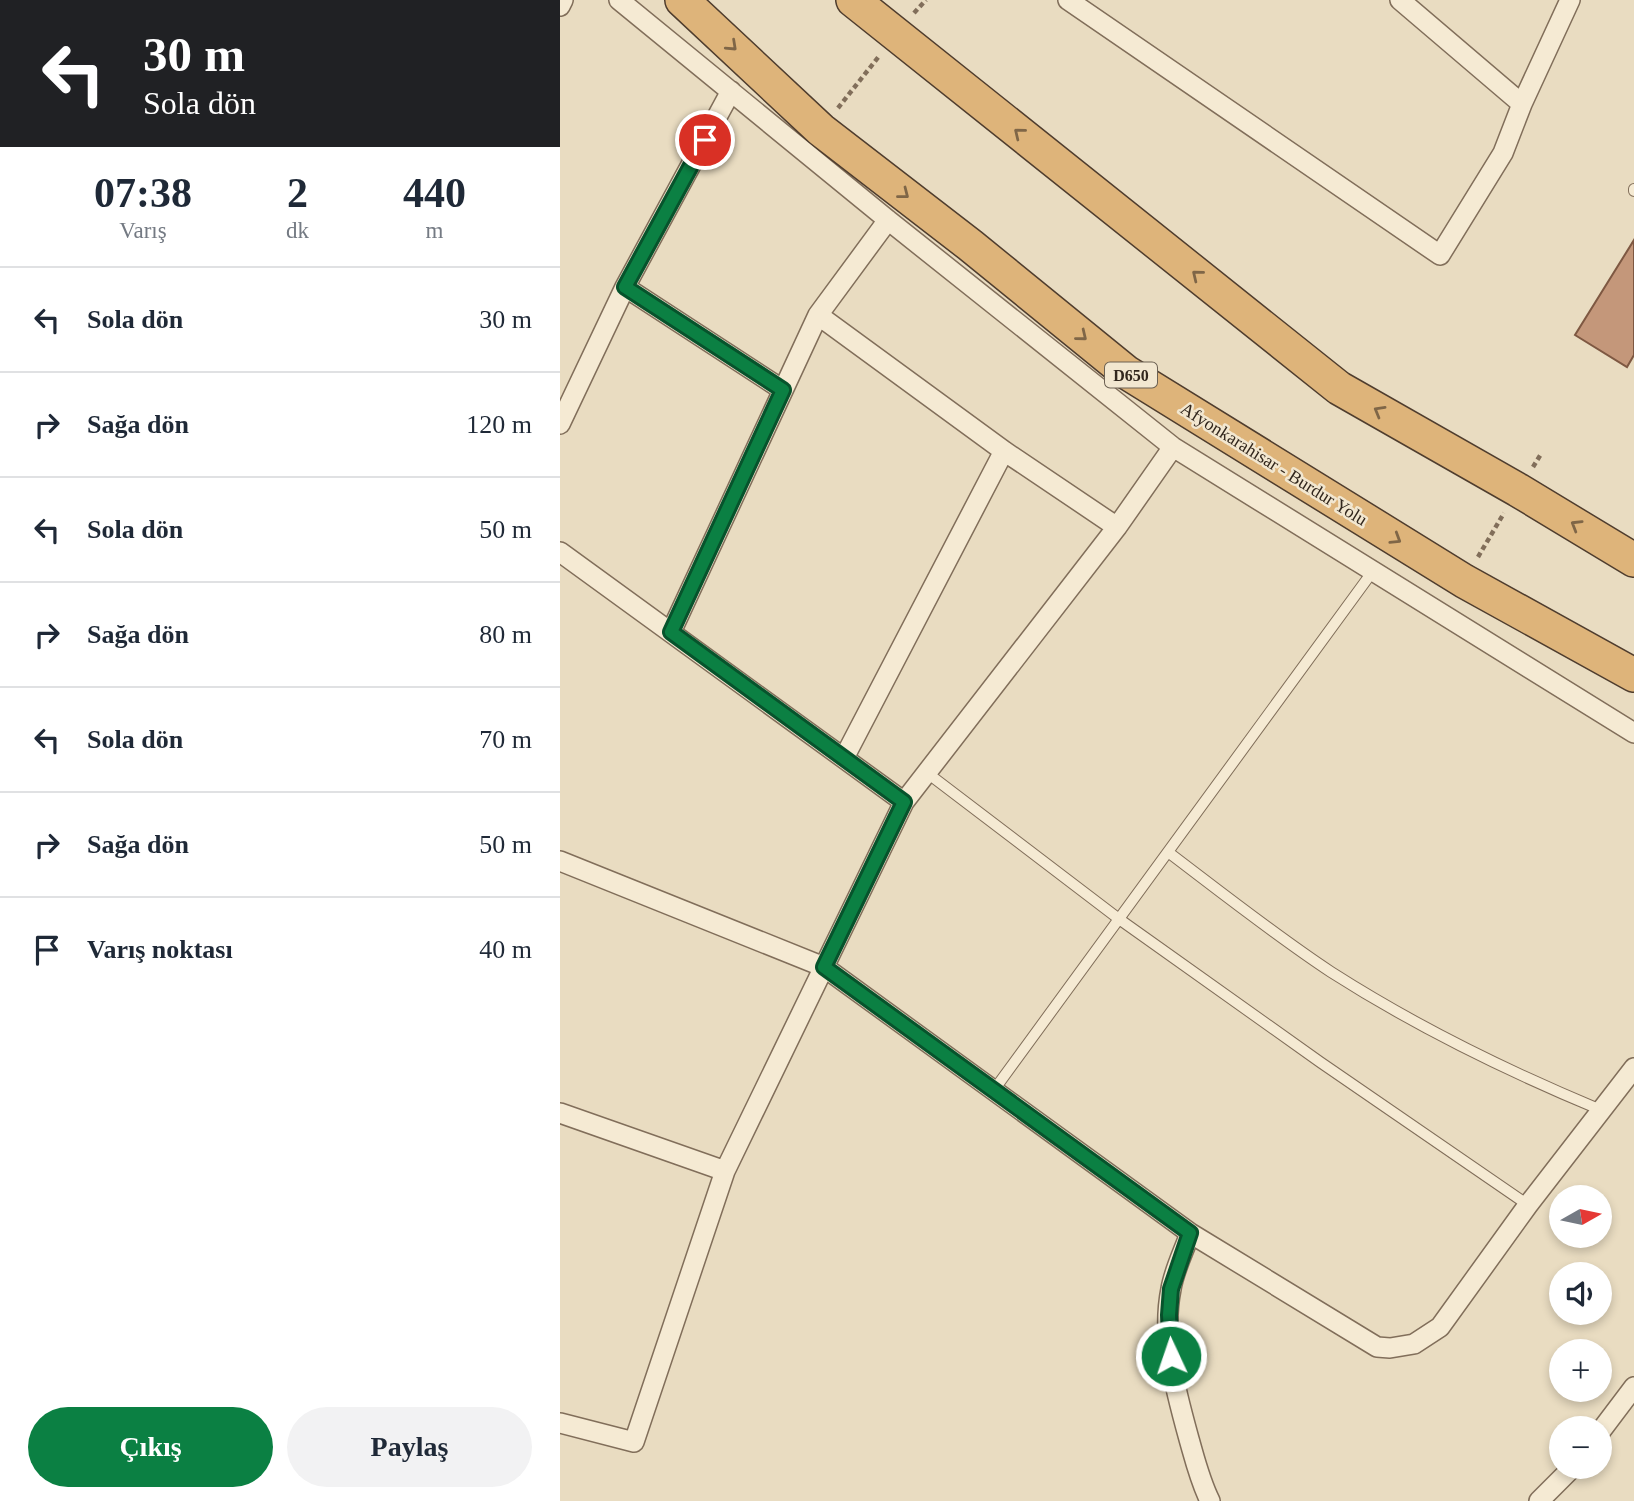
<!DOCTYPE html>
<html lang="tr">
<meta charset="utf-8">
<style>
body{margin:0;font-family:"Times New Roman",serif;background:#f2f2f3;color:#1f2937;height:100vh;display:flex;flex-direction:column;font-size:26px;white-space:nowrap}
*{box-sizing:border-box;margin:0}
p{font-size:23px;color:#747a83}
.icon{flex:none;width:38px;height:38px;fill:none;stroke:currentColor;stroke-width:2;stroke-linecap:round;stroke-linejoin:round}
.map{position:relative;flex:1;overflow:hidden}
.details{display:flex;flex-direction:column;background:#fff;width:560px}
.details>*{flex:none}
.top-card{background:#202124;color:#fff;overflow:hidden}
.needle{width:46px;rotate:81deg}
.fabs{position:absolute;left:989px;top:1185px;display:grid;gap:14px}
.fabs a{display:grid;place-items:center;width:63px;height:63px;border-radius:50%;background:#fff;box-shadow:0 4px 10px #0003;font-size:35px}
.pin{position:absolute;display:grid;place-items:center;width:60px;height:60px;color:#fff;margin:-30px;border:4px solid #fff;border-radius:50%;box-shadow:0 2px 7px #0007}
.me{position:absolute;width:77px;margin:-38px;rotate:357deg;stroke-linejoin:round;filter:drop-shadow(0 0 5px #0008)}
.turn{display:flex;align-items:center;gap:24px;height:147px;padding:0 28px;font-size:32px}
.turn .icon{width:91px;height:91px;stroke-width:2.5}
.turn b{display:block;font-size:49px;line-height:60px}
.eta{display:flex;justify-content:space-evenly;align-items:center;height:119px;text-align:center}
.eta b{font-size:42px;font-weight:700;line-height:49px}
.primary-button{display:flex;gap:14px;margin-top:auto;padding:14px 28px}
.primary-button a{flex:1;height:80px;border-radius:42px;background:#0b8043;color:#fff;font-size:28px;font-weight:700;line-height:80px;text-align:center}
.primary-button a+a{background:#f2f2f3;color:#1f2937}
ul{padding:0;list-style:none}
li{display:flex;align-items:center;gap:21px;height:105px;padding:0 28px;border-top:2px solid #e0e1e3}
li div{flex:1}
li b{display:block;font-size:26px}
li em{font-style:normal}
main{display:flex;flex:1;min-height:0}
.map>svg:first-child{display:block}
.building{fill:#c4977a;stroke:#7e5842;stroke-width:2}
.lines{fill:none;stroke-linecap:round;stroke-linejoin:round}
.service-casing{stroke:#816e5a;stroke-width:12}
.minor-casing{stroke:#816e5a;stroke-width:22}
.trunk-casing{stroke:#4f3d2e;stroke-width:36}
.path{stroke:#816e5a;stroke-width:4.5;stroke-dasharray:5 3.5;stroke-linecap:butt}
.service{stroke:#f5ead3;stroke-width:10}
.minor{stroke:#f5ead3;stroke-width:19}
.trunk{stroke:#deb47a;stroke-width:33}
.oneway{stroke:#7f6647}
.route-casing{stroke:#07532c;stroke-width:18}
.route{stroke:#0b8043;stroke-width:12}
.labels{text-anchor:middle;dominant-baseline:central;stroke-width:5;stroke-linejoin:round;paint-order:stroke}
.shield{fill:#f2e7d0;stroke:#6c6153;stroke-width:2}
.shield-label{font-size:16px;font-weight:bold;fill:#32271d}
.street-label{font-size:18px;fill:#32271d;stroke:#f2e7d0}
</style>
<main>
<section class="details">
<div class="top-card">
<div class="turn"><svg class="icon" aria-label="left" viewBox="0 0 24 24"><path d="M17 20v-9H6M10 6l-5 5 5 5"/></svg><div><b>30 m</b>Sola dön</div></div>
</div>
<div class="eta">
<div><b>07:38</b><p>Varış</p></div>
<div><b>2</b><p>dk</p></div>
<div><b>440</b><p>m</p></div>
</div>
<ul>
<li><svg class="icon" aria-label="left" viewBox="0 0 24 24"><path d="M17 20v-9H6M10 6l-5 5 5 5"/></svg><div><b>Sola dön</b></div><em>30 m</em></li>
<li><svg class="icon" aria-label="right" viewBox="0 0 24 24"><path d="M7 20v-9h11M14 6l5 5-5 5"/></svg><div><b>Sağa dön</b></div><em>120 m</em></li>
<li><svg class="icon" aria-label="left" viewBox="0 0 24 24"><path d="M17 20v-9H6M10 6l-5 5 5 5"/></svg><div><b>Sola dön</b></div><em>50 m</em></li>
<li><svg class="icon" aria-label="right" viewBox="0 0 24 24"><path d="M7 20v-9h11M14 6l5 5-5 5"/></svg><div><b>Sağa dön</b></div><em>80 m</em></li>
<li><svg class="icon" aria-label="left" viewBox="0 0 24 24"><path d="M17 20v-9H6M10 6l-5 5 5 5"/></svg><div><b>Sola dön</b></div><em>70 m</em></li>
<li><svg class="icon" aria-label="right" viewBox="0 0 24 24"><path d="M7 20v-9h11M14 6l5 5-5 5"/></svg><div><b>Sağa dön</b></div><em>50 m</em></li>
<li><svg class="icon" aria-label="arrive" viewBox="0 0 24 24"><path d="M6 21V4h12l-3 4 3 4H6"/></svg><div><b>Varış noktası</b></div><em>40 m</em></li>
</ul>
<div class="primary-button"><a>Çıkış</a><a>Paylaş</a></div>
</section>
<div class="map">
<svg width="1074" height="1501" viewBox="0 0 1074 1501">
<rect width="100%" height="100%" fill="#e9dcc1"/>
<path class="building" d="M1074,240V355L1067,367L1015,335Z"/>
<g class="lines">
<g class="service-casing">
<path id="service" d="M1074,189V191
M366,772L559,919L760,1062L968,1205
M608,852C662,893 715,935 771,972C857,1027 947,1071 1041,1110
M434,1090L813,571"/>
</g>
<g class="minor-casing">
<path id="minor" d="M59,0L328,220L613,447L1074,733
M508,0L880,255L943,153L962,104
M840,0L962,104L1010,0
M0,6L3,0
M65,287L223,390
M258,315L444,451L557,527
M0,424L65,287L171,91
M0,552L344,802
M111,632L258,315L328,220
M284,758L444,451
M0,861L264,967L630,1233L817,1347L830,1348L854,1344L880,1327L968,1205L1074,1068
M0,1113L165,1171
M630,1233C624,1251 614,1270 611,1289C601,1339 616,1392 629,1439C635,1460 640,1481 650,1501
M0,1423L74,1442L165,1171L344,802L557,527L613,447
M1040,1432L1074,1387
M979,1501L1014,1466"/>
</g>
<g class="trunk-casing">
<path id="trunk" d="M122,0L261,130L410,245L566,372L904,581L1074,675
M293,0L779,388L958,490L1074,560"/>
</g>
<path class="path" d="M354,13L366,0
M278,108L320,55
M973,467L981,454
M918,557L944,513"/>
<use href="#service" class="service"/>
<use href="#minor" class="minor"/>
<use href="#trunk" class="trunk"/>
</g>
<defs><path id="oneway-chevron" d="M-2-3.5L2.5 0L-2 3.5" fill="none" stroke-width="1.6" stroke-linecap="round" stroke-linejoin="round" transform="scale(1.75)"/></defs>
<g class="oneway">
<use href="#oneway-chevron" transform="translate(172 46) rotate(43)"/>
<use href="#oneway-chevron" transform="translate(459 133) rotate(-141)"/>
<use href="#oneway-chevron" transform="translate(344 194) rotate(38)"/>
<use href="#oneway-chevron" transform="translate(637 275) rotate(-141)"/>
<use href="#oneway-chevron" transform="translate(522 336) rotate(39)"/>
<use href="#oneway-chevron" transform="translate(819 411) rotate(-150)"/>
<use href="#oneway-chevron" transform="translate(1016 525) rotate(-149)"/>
<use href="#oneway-chevron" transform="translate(836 539) rotate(32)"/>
</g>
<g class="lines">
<g class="route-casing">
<path id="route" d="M145,140L65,287L223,390L111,632L344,802L264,967L630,1233L611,1289L609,1315L611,1356"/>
</g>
<use href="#route" class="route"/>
</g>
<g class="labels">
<rect class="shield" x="545" y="362.5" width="52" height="25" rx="5"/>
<g class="shield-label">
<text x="571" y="375">D650</text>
</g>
<g class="street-label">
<text transform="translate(714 464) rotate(32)">Afyonkarahisar - Burdur Yolu</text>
</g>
</g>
</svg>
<div class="fabs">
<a><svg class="needle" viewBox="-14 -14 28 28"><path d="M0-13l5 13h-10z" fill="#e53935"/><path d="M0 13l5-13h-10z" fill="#747a83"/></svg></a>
<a><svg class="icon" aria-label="sound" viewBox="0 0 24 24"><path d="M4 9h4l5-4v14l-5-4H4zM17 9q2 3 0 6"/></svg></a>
<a>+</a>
<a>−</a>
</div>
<div class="pin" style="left:145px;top:140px;background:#d93025"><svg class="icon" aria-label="arrive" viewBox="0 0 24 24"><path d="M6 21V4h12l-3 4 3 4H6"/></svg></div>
<svg class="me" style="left:611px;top:1356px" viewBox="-20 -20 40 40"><circle r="17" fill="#0b8043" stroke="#fff" stroke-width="3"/><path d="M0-11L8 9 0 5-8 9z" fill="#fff"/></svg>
</div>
</main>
